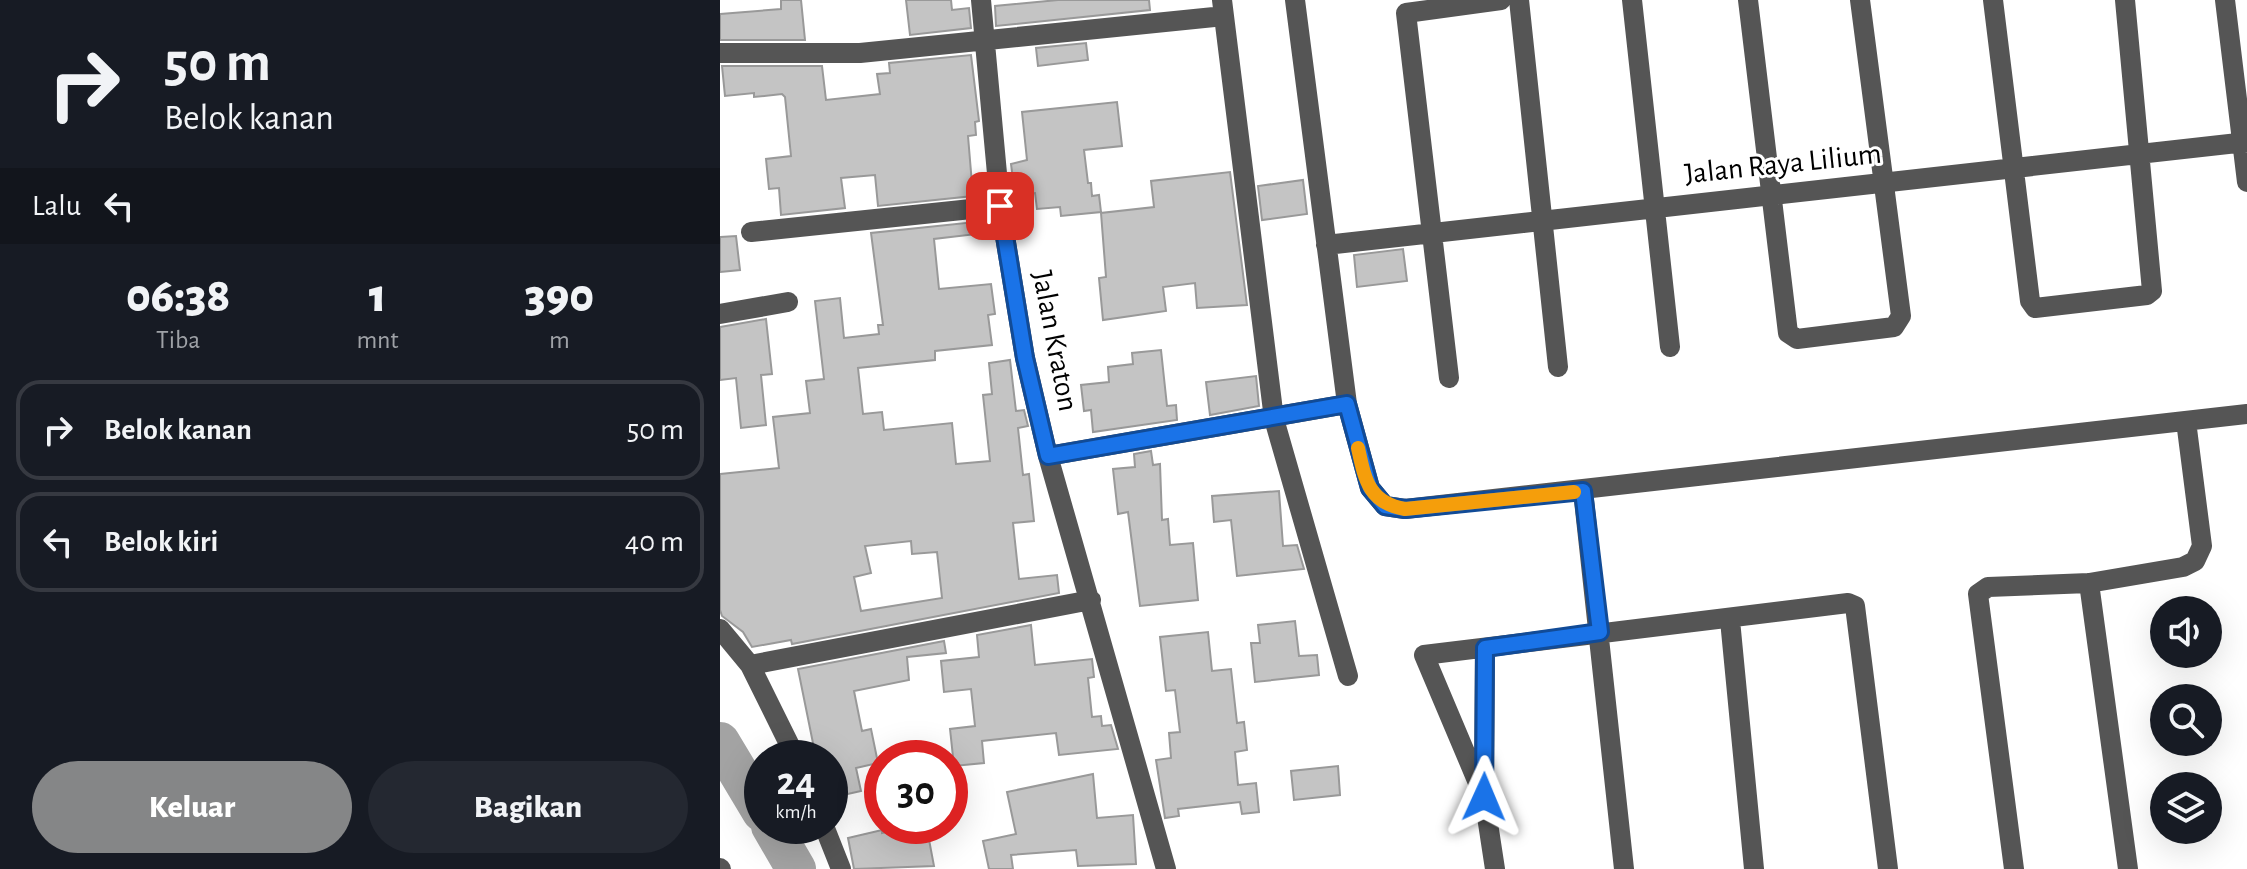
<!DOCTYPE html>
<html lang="id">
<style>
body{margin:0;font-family:"Alegreya Sans",sans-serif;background:#242831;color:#f1f3f6;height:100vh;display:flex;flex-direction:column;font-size:30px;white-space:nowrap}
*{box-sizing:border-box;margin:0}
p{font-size:26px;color:#9ea1a6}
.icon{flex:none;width:44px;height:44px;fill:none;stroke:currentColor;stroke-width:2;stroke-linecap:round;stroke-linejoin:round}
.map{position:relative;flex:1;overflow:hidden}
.details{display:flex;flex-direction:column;background:#171b24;width:720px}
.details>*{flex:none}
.hud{background:#171b24;color:#f1f3f6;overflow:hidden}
.tools{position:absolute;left:1430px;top:596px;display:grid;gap:16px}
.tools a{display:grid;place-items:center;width:72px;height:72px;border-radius:50%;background:#171b24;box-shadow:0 8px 32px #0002;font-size:40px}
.speed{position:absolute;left:24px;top:740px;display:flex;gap:16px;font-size:40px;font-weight:700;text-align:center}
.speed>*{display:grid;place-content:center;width:104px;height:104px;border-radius:50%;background:#171b24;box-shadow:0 8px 32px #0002;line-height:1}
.speed small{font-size:20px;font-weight:400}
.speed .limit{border:12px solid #d22;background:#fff;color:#111}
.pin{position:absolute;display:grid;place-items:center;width:68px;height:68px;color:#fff;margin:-34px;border-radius:16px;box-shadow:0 4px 12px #0006}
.me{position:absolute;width:88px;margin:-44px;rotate:1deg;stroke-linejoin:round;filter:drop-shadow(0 0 6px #0008)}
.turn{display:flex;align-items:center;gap:28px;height:168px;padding:0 32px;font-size:36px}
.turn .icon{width:104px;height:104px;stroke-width:2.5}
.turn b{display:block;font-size:56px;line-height:68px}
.then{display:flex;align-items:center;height:76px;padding:0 32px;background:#0003;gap:16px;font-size:30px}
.eta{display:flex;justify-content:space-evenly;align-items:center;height:136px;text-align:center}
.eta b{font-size:48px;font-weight:800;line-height:56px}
.button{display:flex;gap:16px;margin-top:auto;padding:16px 32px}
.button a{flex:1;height:92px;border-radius:48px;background:#858687;color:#fff;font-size:32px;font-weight:800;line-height:92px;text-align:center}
.button a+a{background:#242831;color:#f1f3f6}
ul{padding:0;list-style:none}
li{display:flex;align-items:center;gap:24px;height:100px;margin:0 16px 12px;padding:0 16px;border:4px solid #363941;border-radius:24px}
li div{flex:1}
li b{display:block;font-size:30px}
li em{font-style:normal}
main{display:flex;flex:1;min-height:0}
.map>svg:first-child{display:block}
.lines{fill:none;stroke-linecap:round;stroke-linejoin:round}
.river{stroke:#a3a3a3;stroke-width:40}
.building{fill:#c4c4c4;stroke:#999;stroke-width:2;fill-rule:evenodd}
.minor{stroke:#555;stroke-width:20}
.route-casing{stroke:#114b97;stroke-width:20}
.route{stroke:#1a73e8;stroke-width:14}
.slow{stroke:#f59e0b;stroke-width:14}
.labels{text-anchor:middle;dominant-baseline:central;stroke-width:6;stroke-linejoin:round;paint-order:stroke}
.street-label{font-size:30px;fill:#000;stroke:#fff}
</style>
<main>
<section class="details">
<div class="hud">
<div class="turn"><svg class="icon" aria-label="right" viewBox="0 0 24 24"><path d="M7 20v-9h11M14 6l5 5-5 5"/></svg><div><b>50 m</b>Belok kanan</div></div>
<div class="then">Lalu<svg class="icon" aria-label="left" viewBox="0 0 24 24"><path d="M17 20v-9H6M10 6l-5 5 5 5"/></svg></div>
</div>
<div class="eta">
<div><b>06:38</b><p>Tiba</p></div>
<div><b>1</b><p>mnt</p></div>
<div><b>390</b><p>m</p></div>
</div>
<ul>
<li><svg class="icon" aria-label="right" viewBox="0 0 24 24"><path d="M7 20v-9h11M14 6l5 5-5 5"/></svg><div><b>Belok kanan</b></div><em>50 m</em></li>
<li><svg class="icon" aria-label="left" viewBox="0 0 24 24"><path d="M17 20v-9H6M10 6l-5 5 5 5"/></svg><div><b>Belok kiri</b></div><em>40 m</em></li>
</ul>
<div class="button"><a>Keluar</a><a>Bagikan</a></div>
</section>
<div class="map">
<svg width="1527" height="869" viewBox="0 0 1527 869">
<rect width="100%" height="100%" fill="#fff"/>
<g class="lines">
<path class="river" d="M0,742L42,812
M51,826L76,869"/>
</g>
<path class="building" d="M61,0H81L85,40H0V14L61,9Z
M186,0H231L232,10L249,8L251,28L190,35Z
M338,0H429L430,10L276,26L275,6Z
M366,43L368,60L318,66L316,48Z
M251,55L259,121L255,122L256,135L248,136L253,196L158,206L155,175L121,178L125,208L61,215L59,188L49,189L46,159L71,156L65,97L62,94L34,97V93L5,96L2,66H102L106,100L160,94L157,74L170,73L169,63Z
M397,102L402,146L364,150L368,183H371L372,196L379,195L381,212L341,216L340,207L317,209L315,193L295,195L291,164L307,160L302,112Z
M510,172L527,305L477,308L475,283L443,287L446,311L383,320L379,278L386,277L381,213L434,207L431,181Z
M583,180L587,214L542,220L538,186Z
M255,222L257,234L214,239L219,289L271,284L275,314L268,315L272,345L215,351V360L138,368L143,414L162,412L164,430L232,423L236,464L270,461L263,395L272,394L269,363L290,360L296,411L304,410L308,426L298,428L303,475L309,474L314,521L293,523L299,579L337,575L339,593L72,644L71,640L32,647L23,632L2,616L0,610V474L59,468L53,417L90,413L86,381L104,379L95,301L120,298L124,338L159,334L158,325H163L151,233ZM191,541L192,554L217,552L222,598L141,611L134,577L151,573L145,546Z
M16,236L20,270L0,272V237Z
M683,249L687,281L637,287L634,255Z
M46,319L52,374L41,375L46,425L21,428L16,378L0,380V327Z
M441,350L447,406L456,405L457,420L373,432L371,410L364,411L361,385L389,382L388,367L413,364L412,353Z
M536,376L539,406L490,415L486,382Z
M431,451L433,465L440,464L442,520L448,519L450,545L473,543L478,600L420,606L408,512L398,514L393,469L415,467L414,454Z
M559,491L563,546L577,545L584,569L517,576L511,520L494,522L492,496Z
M575,621L579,656L597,655L599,675L535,682L531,643H540L538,625Z
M311,625L315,665L372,659L374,677L368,678L372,717L381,716L382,726L391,725L398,749L339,755L336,733L262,741L264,763L234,766L230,729L255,726L251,689L224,692L221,661L259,657L257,635Z
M488,632L492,671L511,669L517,723L524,722L527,750L515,752L518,785L536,783L539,812L522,814L520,802L458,809L459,816L445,818L436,760L451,758L449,733L460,732L455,690L446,691L440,637Z
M224,641L226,653L187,657L189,680L134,691L142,731L151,729L158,763L136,768L141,791L110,798V758H96L78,669Z
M618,766L620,795L574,800L571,771Z
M373,774L377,818L413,815L416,864L358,866L356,850L291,855L293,869H269L263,841L296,834L287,792Z
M207,829L214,866L134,869L128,838L162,830V833L179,830L180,835Z"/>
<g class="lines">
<path class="minor" d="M261,0L280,206L305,358L328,456L446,869
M502,0L554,419L628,676
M575,0L627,404L650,488L665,506L685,509L1527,414
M799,0L838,367
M912,0L950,347
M1028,0L1068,333L1077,339L1174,327L1181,316L1140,0
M1273,0L1310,301L1315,308L1427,295L1432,291L1405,0
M1505,0L1527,182
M0,53H140L504,16
M31,232L280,206
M606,245L1527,142
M0,314L68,302
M729,378L686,13L781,0
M328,456L627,404
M863,491L904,869
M1369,583L1408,869
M1010,620L1034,869
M0,629L30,665L76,758
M30,665L371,600
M764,788L765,648
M104,826L121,869
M0,868L1,869
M775,869L764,797L704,655L1128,603L1135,606L1168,869
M1294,869L1258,594L1268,587L1369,583L1463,567L1475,561L1482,546L1466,421"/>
</g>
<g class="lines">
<g class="route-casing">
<path id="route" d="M280,206L305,358L328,456L627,404L650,488L665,506L685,509L863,491L880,632L765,648L764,797"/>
</g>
<use href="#route" class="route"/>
<path class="slow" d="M638,448C645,480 649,503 685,509L854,492"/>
</g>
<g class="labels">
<g class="street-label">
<text transform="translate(1063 164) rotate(-6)">Jalan Raya Lilium</text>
<text transform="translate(335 341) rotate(79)">Jalan Kraton</text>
</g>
</g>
</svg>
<div class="tools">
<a><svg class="icon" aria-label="sound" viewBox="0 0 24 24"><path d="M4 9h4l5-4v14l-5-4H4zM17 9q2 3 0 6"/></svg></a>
<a><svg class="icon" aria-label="search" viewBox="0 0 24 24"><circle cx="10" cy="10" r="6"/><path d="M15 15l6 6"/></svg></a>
<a><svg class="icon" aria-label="layers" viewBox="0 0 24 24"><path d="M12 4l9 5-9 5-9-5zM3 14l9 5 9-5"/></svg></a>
</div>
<div class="speed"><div>24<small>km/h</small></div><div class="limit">30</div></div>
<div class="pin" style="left:280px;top:206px;background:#d93025"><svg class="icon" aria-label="arrive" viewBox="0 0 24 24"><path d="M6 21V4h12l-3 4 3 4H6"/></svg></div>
<svg class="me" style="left:764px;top:797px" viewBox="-20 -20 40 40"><path d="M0-17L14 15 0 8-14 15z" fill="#1a73e8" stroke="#fff" stroke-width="4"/></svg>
</div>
</main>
